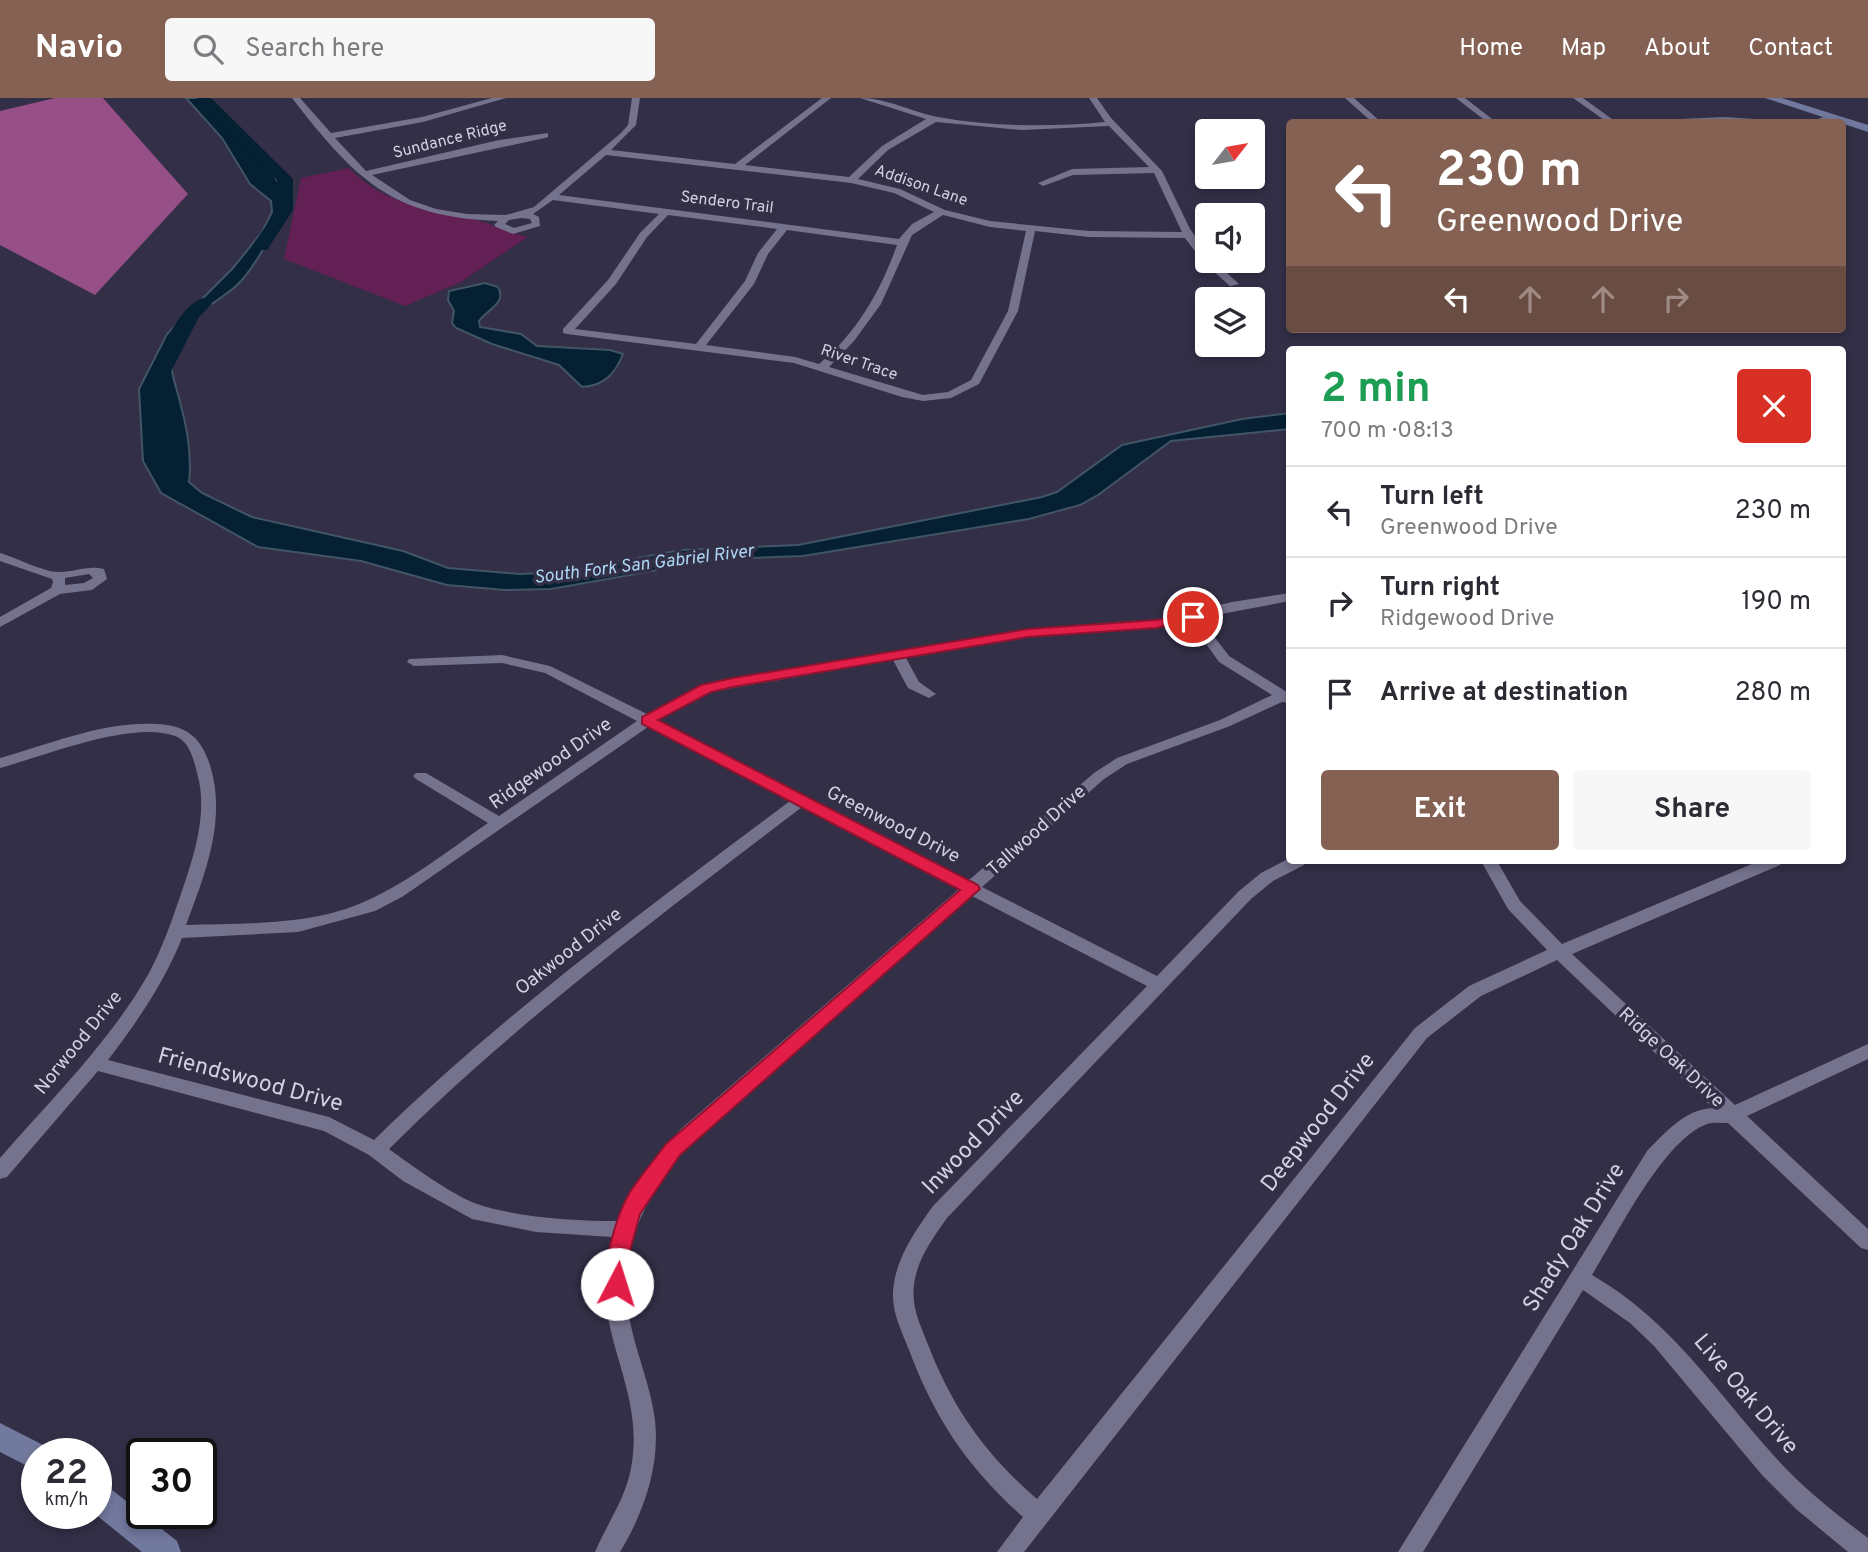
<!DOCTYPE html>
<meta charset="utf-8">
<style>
body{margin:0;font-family:Overpass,sans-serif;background:#f7f7f7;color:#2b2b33;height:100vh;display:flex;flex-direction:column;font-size:26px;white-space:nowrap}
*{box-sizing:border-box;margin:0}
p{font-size:23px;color:#7c7c81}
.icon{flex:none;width:38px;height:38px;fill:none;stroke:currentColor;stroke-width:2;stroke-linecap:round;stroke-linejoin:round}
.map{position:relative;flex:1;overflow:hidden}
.panel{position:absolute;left:1286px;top:248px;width:560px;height:518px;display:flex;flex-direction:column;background:#fff;border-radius:7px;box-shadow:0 4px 10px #0003}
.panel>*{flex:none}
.banner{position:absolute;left:1286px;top:21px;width:560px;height:214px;border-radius:7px;box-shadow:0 4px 10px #0003;background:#846153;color:#fff;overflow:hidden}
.needle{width:46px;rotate:59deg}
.controls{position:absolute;left:1195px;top:21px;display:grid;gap:14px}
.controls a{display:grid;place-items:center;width:70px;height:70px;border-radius:7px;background:#fff;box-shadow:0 4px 10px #0003;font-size:35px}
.speed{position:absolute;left:21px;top:1340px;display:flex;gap:14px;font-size:35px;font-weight:700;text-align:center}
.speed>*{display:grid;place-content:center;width:91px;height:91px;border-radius:50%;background:#fff;box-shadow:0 4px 10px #0003;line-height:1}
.speed small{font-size:18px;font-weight:400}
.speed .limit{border:4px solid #111;border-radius:10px;background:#fff;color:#111}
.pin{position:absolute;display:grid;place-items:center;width:60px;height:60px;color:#fff;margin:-30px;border:4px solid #fff;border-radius:50%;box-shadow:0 2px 7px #0007}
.me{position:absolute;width:77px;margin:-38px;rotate:5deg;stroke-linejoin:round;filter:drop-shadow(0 0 5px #0008)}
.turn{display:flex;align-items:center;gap:24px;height:147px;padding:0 35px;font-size:32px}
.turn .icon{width:91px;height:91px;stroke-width:2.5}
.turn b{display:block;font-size:49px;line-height:60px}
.lanes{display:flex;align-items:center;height:66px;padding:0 35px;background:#0003;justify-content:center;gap:35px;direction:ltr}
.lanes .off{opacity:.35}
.round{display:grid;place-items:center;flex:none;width:74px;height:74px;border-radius:7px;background:#f7f7f7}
.headline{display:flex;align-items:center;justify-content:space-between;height:119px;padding:0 35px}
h1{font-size:42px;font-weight:700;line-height:52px;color:#1e9e55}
.button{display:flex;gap:14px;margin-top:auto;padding:14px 35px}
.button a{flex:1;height:80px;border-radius:7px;background:#846153;color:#fff;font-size:28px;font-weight:700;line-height:80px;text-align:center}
.button a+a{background:#f7f7f7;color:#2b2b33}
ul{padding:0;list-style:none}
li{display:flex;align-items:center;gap:21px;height:91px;padding:0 35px;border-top:2px solid #e1e1e2}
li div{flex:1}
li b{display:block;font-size:26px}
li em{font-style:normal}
header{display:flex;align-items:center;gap:42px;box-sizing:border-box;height:98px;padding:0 35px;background:#846153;color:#fff}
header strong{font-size:33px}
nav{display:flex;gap:38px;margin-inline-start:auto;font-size:24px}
.search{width:490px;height:63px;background:#f7f7f7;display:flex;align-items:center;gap:18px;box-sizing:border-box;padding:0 24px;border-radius:7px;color:#7c7c81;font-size:26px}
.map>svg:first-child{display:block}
.green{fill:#622054}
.forest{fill:#974f87}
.water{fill:#042032;stroke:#425566;stroke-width:2}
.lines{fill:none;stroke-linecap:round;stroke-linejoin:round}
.river{fill:#042032;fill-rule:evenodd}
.street{fill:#74728d;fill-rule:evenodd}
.secondary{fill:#72799e;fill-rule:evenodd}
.route{fill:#e11d48;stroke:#92132f;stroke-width:2}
.labels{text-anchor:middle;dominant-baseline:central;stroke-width:7;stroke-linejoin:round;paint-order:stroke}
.far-street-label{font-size:16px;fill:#d2d1e1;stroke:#322f47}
.far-water-label{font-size:18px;font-style:italic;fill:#aed6f5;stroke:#322f47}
.street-label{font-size:19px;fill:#d2d1e1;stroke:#322f47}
.near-street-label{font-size:23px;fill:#d2d1e1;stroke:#322f47}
</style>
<header>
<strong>Navio</strong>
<div class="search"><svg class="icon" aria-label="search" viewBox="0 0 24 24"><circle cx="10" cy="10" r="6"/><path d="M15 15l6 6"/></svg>Search here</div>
<nav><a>Home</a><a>Map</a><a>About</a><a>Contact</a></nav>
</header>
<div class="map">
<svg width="1868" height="1454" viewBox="0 0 1868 1454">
<rect width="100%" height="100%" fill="#322f47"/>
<path class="green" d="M349,70C386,108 429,110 477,122C495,127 509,135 528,139L461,184L405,208L284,161L301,80Z"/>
<path class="forest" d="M55,0H103L188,96L95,197L0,147V13Z"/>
<path class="water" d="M186,0H206L266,63L287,100C283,121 252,174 236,188C216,206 178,222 172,251C168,269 176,287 180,304C187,329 192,358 189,384L202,395L252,419L403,453L448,470L520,476L561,474L681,452L798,447L1042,399L1057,394L1122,347L1242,321L1290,315V331L1171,343L1098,397L1080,407L1029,421L803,458L720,461L551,491L505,492L447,487L361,463L258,449L161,395L143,363L139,291L167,236L233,170L262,134L272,114L271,103L250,86L222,40Z
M485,185L498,189C507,205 488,211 479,223L480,229L521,236L537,248L610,252L623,256C615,276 604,288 582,289L559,267L492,246L456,230L452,225L454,213L448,202L449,193Z"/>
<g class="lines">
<path class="river" d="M196,0H211L293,81V112L267,152H255L252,148L277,112V82Z
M203,200L212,206L199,219L164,287L161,291H147L144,287C156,264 178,207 203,200Z"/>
<path class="street" d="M292,0H300L331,35L422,19L492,0H506L423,24L335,40L366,73L499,42L548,35V39L545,40L372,77L410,102L436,111L467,116L506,117L534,109L621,35L628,27L632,0H640L636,27L611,52L735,66L822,0H831L745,67L849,79L882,48L926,21L860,0C887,0 912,14 938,19C993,29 1049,29 1105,24L1089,0H1097L1111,20L1162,73L1190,131L1208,156V163H1214L1239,186L1230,188L1204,165L1185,140L1089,139L1035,133L1018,213L979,286L951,300L923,303L902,299L794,265L567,236L563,235V231L608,182L640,135L659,116L553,102L533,116L539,119L540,128L513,136L496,129L494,127L498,123C391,119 355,81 292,0ZM936,24L1022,32L1109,28L1149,69L1072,71L1038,85L1043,88L1073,77L1154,75L1182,134L1089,133L990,123L945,112L900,91L858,81L888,52ZM606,57L851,85L894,95L934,114L912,126L899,141L559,97ZM668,117L777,131L758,155L745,183L696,246L575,231L616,186L647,139ZM943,117L990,129L1026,133L1008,213L971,282L948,294L923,297L829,269L854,243L881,206L912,137ZM521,120L530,121L532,125L514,130L505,126L509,122ZM787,132L897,147C881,192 857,235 819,266L795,259L706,247L754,186L768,156Z
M1345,0H1354L1381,24H1372Z
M1456,0H1465L1496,24H1487Z
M1573,0H1583L1616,24H1607Z
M1832,16L1835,17V21L1821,24H1809Z
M1724,19L1755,21L1759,24H1676L1680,21Z
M0,455C17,460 43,474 59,474C76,474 87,467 104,471L107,481L92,492L60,496L0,529V519L51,490L53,484L52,481L0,463ZM89,476L93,480L84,485L65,487V480Z
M1290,495V503L1200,520L1229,558L1290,596V605L1282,604L1230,628L1127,666L1104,681L982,789L1157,878L1239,793L1261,775L1290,760V763H1306L1304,767L1273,783L1251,801L947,1120C933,1140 917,1161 914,1187C911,1209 921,1229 929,1249C953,1311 987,1358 1037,1401L1415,930L1469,888L1547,852L1508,811L1481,763H1497L1520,803L1562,846L1759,763H1782L1780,767L1572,856L1735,1007L1868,946V961L1747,1018L1868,1131V1152L1861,1150L1728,1025C1722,1025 1713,1024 1707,1026C1663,1042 1617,1137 1592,1177C1672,1223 1716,1294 1776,1360C1803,1390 1836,1416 1868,1440V1454H1848L1796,1411L1762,1377L1654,1248L1630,1225L1583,1192L1423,1454H1398L1647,1053C1665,1035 1685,1011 1713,1010L1557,862L1481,898L1427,940L1024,1454H997L1023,1419C967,1369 935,1321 909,1252C902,1234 892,1215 893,1195C894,1163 915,1133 933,1108L1147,888L972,798L696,1040C646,1093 613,1155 631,1228C638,1260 651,1290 655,1322C660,1369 644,1414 620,1454H595C610,1419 630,1396 633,1355C638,1305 615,1262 607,1214C603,1188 606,1164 612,1139L536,1134L472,1121L403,1083L369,1057L324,1033L98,973L7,1079L0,1081V1060C52,1000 110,944 149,875C164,847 174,816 184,787C195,754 206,718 199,683C195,668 192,644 175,638C132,622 44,658 0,670V660C50,646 104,623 156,626C186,627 201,639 210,667C227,722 205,776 186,827C244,825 312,828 366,803C409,784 449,752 488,725L416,681L413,678L416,675H426L499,718L637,623L545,575L502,565L414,568L407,564L409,561L502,557L550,568L647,616L706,586L1028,531L1156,522L1232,504ZM1189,522L1219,564L1272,597L1220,622L1117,660L1094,675L969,782L658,622L710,594L893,562L908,590L929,600L936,596L919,584L906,560L1028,539L1156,530ZM648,629L790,703C647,810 503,916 374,1042L329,1019L108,962C137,924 164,885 182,840L298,834L375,813L402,799ZM802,709L959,791L682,1030C656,1057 632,1087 619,1123C574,1123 520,1120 477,1106C452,1097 411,1067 389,1051C516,924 660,818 802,709Z"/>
<path class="secondary" d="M1765,0H1782L1868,27V34Z
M0,1325L47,1349L51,1356H37V1373L0,1354Z
M96,1384L107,1388L177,1443L181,1454H142L95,1416Z"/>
</g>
<path class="route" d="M1193,515L1200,519L1197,522L1156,530L1028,539L733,589L711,594L658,622L978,787L980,791L680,1057L640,1116L627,1164L624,1193L617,1195L609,1193C599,1171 618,1114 630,1094C641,1077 654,1062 666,1046L960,792L642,626V619L701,587L733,580L1028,531L1156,522Z"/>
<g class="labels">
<g class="far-street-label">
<text transform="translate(450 42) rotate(-14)">Sundance Ridge</text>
<text transform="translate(921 88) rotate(19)">Addison Lane</text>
<text transform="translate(727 105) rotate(7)">Sendero Trail</text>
<text transform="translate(859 265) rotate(19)">River Trace</text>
</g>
<g class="far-water-label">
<text transform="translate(644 467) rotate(-7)">South Fork San Gabriel River</text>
</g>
<g class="street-label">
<text transform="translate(551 666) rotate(-35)">Ridgewood Drive</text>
<text transform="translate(893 727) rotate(27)">Greenwood Drive</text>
<text transform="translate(1037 733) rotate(-42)">Tallwood Drive</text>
<text transform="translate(569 854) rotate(-38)">Oakwood Drive</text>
<text transform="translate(79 945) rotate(-51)">Norwood Drive</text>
<text transform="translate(1671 960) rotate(43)">Ridge Oak Drive</text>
</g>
<g class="near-street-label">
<text transform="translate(250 983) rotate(15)">Friendswood Drive</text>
<text transform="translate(1319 1025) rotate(-52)">Deepwood Drive</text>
<text transform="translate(974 1045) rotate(-46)">Inwood Drive</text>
<text transform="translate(1575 1140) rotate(-58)">Shady Oak Drive</text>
<text transform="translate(1745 1297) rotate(50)">Live Oak Drive</text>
</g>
</g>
</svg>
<div class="controls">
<a><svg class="needle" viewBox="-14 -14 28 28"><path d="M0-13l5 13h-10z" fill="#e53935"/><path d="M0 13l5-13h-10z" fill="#7c7c81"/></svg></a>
<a><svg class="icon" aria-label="sound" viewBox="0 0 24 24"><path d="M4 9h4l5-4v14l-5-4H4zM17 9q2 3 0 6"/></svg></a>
<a><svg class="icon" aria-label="layers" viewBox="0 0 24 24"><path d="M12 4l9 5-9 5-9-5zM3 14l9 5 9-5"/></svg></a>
</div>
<div class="speed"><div>22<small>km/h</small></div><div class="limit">30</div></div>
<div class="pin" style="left:1193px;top:519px;background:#d93025"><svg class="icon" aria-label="arrive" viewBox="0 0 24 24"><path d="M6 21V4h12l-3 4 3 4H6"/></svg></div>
<svg class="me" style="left:617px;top:1186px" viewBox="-20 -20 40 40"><circle r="19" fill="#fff"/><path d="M0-13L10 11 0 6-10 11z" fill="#e11d48"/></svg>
<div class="banner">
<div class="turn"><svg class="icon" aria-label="left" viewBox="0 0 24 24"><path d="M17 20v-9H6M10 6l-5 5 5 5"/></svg><div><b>230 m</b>Greenwood Drive</div></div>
<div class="lanes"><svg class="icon" aria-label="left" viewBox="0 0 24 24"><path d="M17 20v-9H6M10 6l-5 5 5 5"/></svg><svg class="icon off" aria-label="ahead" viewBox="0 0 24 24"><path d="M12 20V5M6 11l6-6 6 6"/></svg><svg class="icon off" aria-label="ahead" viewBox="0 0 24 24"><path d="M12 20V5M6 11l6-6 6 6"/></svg><svg class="icon off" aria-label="right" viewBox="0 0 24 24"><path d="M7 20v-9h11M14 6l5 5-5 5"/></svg></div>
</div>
<section class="panel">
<div class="headline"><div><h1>2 min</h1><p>700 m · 08:13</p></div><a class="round" style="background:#d93025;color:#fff"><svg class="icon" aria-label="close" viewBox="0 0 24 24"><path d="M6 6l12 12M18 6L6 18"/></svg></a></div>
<ul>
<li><svg class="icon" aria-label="left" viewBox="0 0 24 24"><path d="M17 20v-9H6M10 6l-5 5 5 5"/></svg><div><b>Turn left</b><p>Greenwood Drive</p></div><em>230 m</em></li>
<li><svg class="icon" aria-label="right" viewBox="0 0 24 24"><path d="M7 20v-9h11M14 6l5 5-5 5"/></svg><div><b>Turn right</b><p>Ridgewood Drive</p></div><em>190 m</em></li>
<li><svg class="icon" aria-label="arrive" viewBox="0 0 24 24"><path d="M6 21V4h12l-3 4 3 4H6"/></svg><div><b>Arrive at destination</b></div><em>280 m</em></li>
</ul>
<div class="button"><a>Exit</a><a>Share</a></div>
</section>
</div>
